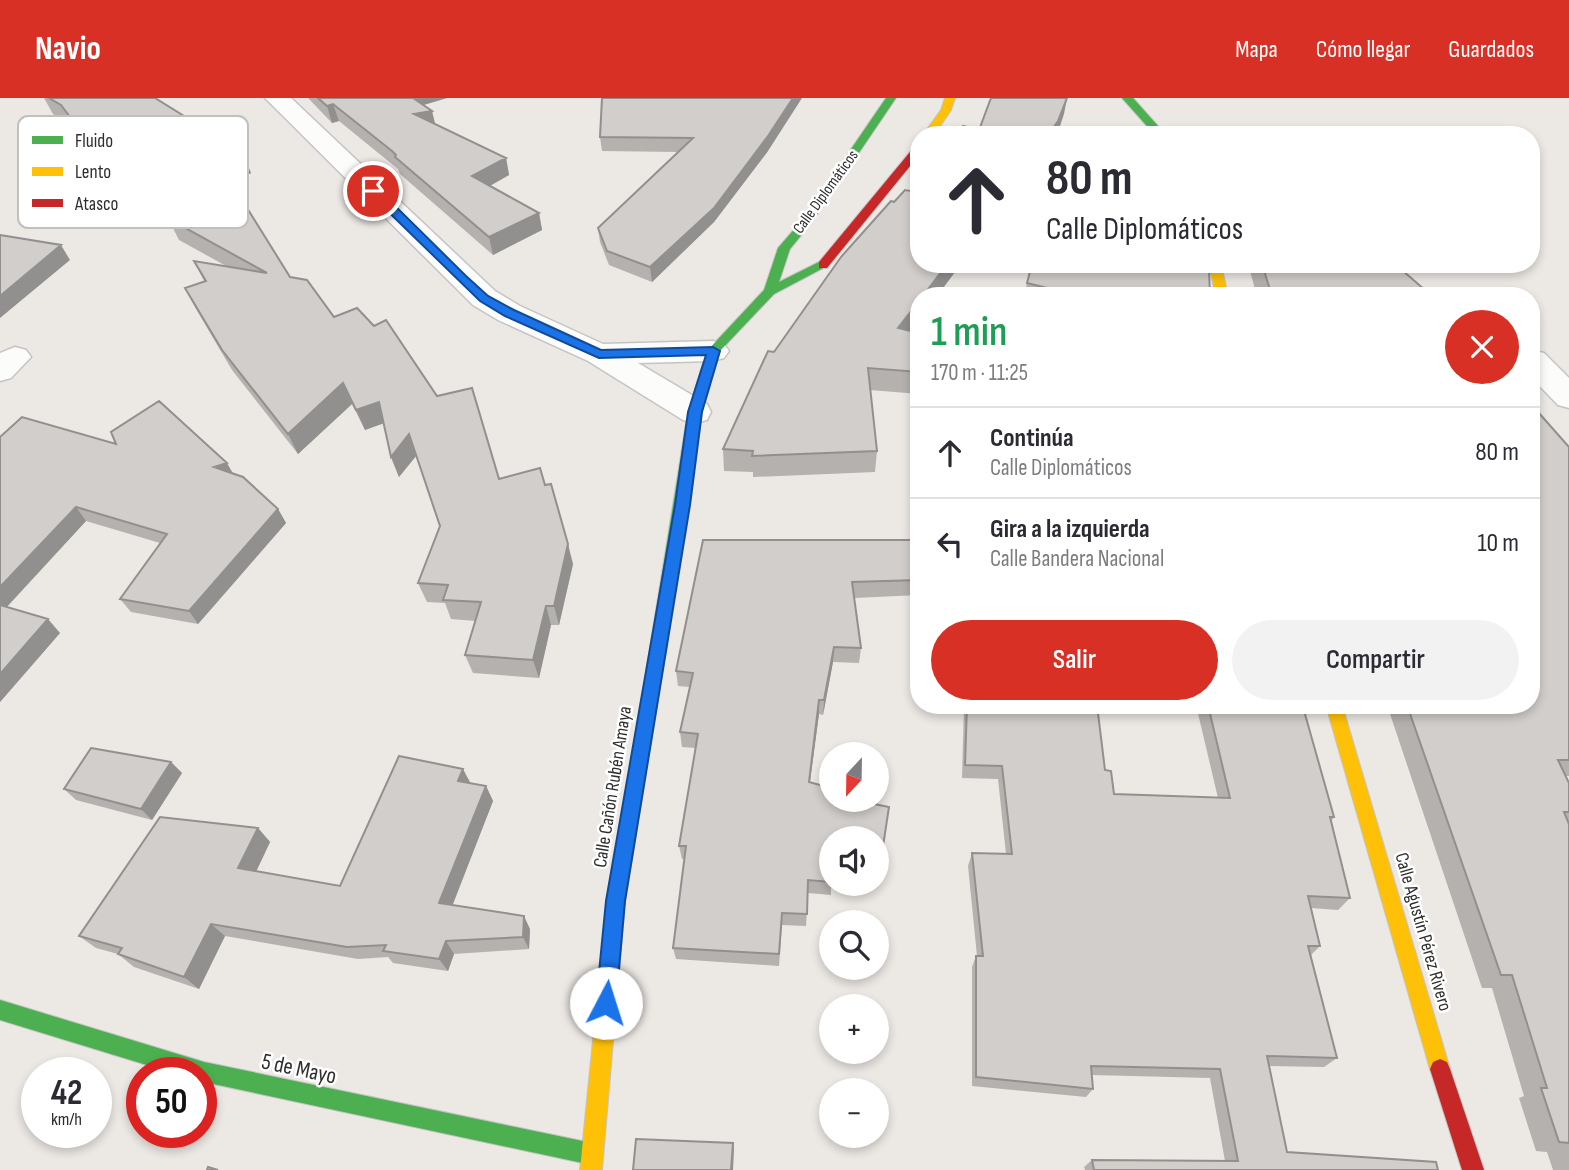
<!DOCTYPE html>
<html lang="es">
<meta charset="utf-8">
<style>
body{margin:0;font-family:"Sofia Sans Condensed",sans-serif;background:#f2f2f3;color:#2b2b33;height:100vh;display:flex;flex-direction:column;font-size:26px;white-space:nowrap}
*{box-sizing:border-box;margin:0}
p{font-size:23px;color:#7c7c81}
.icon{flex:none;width:38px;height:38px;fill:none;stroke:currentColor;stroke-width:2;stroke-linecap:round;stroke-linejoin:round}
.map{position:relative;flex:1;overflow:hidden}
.sheet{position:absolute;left:910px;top:189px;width:630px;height:427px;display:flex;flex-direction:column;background:#fff;border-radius:28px;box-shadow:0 4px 10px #0003}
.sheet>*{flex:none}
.guide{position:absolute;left:910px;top:28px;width:630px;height:147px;border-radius:28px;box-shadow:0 4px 10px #0003;background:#fff;color:#2b2b33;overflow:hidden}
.needle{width:46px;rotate:202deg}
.fabs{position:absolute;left:819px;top:644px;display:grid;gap:14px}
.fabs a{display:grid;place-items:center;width:70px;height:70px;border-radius:50%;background:#fff;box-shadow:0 4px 10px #0003;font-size:35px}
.speed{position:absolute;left:21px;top:959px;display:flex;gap:14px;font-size:35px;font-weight:700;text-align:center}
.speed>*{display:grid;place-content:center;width:91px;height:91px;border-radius:50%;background:#fff;box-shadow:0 4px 10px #0003;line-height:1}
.speed small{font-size:18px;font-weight:400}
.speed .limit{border:10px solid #d22;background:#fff;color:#111}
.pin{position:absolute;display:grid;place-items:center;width:60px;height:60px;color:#fff;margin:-30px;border:4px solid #fff;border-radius:50%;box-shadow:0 2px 7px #0007}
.me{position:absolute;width:77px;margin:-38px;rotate:5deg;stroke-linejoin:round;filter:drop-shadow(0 0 5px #0008)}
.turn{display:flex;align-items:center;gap:24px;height:147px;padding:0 21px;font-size:32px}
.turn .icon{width:91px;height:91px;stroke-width:2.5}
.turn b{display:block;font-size:49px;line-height:60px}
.round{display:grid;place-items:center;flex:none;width:74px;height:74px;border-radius:37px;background:#f2f2f3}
.summary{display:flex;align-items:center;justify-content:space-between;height:119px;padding:0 21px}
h1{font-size:42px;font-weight:600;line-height:52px;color:#1e9e55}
.action{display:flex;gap:14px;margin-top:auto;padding:14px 21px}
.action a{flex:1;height:80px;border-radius:42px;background:#d93025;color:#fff;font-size:28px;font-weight:600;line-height:80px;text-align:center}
.action a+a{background:#f2f2f3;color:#2b2b33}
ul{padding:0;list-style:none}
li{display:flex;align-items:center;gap:21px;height:91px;padding:0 21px;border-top:2px solid #e1e1e2}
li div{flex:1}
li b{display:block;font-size:26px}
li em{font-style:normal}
header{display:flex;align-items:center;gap:42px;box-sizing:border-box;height:98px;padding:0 35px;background:#d93025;color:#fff}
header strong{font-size:33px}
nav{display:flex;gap:38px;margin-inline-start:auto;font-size:24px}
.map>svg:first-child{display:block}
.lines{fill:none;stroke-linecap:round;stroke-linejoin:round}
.street-casing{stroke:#c5c4c5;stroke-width:3}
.fast-casing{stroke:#c5c4c5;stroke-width:2}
.slow-casing{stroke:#c5c4c5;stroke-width:2}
.jam-casing{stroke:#c5c4c5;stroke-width:2}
.street{fill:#fcfcfb;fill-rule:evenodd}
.fast{fill:#4caf50;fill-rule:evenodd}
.slow{fill:#ffc107;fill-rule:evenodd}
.jam{fill:#c62828;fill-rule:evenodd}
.wall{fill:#b4b1af}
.shaded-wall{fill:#92908e}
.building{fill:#d1cecb;stroke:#92908e;stroke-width:2}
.route{fill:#1a73e8;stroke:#114b97;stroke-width:2}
.labels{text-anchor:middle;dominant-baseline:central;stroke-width:5;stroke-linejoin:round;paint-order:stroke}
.far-street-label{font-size:16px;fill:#2e2e2e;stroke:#fff}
.street-label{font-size:19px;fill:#2e2e2e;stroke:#fff}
.near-street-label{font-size:23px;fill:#2e2e2e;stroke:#fff}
.key{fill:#fff;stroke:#c0c0c0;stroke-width:2}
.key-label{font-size:19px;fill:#2e2e2e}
</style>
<header>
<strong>Navio</strong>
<nav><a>Mapa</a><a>Cómo llegar</a><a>Guardados</a></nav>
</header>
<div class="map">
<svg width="1569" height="1072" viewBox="0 0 1569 1072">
<rect width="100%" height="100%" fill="#ece8e4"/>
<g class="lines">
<g class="street-casing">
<path id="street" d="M265,0H291L495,193L520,208L603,246L713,243L724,246L729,253L724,260L713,263L638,265L707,306L711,314L707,322L695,325L683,322L588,263L498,222L473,207Z
M15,249L26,252L31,259L11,280L0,283V255Z
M1531,252L1544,255L1569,280V310L1558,307L1531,279Z"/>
</g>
<g class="fast-casing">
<path id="fast" d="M886,0H896L812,124L790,151L779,184L819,164L823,163L829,167L774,196L719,254L702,314L660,587L658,592L652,594L646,592L644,587L688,314L707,253L764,192L778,150L804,120Z
M1122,0H1133L1166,37H1155Z
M0,902L204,964L592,1045L599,1049L603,1056L599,1063L592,1067L204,984L201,983V975H173L0,922Z"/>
</g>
<g class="slow-casing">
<path id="slow" d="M945,0H955L951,12L934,37H923L941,12Z
M1209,166H1221L1228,198H1216Z
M652,580L658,582L660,587L625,803L602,1072H580L607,803L644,587L646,582Z
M1326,607H1342L1450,971L1447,978L1440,981L1433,978L1430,971Z"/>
</g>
<g class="jam-casing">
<path id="jam" d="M919,47V57L827,170H819V164L915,48Z
M1440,961L1447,964L1450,971L1484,1072H1462L1430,971L1433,964Z"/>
</g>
<use href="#street" class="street"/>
<use href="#fast" class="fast"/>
<use href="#slow" class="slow"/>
<use href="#jam" class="jam"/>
</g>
<path class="wall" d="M44,0H155L242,54L251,75L231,87L290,179L334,219L437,298L499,381L573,466L559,527H551L539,580L473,575L465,557L476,523L451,521L445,505L427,504L418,485L440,428L416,357L399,379L391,359L384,325L365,332L352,306L298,356L232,272L196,211L185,190L204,183L194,163L228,169L179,142L172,128L124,96L72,27L53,16Z
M308,0H447L423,7L432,13L435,26L506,60L509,77L490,88L539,115L542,132L493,157L400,76L398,71L339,23L332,25Z
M602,0L768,53L714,124L652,184L609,167L600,144L598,130L678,54L602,53L600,39Z
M961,166L937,198H919V222L910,233L919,235V296L870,292L877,353L875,374L753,379V374L724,373L723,351L774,254Z
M1248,166H1395L1427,198H1257Z
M1027,185L1210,198H1024Z
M0,339L116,346L234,376L278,411L286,425L198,526L131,514L120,501L160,445L86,423L7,509L60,535L0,604Z
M1569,349V678H1566L1569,685V1072H1553L1547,1054L1536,1053L1519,1000L1524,998L1492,890H1482L1387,607H1531Z
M919,442V497L854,500L861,550L859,565L833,564L823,617L819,616L810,684L831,702L889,709L880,768L877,767V740H831V797L808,795L806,828L782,827L779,868L676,861L673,850L685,761H682L679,748L696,650L682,649L680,634L690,589L678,588L676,573Z
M964,607H1097L1105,672L1114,696L1218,700L1196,607H1262L1334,719L1331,723L1350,800L1338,812L1311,810L1320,848L1311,857L1337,960L1324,969L1269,968L1287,1054L1438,1072H1085L1084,1069L1092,1062L1225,1063L1210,980L1092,977L1093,991L1086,999L972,988V869L976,858H977L968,768L972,755L1006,756L998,681L962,680Z
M171,664L182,675L152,722L76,702L64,691Z
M470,685L486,688L493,703L452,807L530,831L529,851L454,856L448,873L393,865L388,859L358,861L225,838L199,891L134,869L118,856L96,850L79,838L258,730L270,744L256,774L340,788Z"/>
<path class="shaded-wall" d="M407,0H447L410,11Z
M793,0H802L768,53L714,124L652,184L650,169Z
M1067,0L1064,16L1057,37H1048Z
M333,6L339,23L332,25L327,8Z
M432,13L436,30L414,16Z
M242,54L251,75L219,94L210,74Z
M506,60L509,77L477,95L472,78Z
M539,115L542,132L493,157L489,139Z
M61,147L70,162L0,220V198Z
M947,166H961L937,198H923Z
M919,203V222L896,252L898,230Z
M343,285L352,306L298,356L288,336Z
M379,304L387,324L365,332L356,312Z
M409,336L417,357L399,379L391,359Z
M227,365L235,379L214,369Z
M76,409L86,423L0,516V489Z
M278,411L286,425L198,526L189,513Z
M568,446L573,466L559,527L554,508Z
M546,508L551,527L539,580L533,562Z
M48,521L60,535L0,604V576Z
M834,549L833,564L823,617L824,602Z
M819,602V616L808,697L809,684Z
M171,664L182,675L152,722L141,711Z
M463,671L471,686L458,683Z
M486,688L493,703L448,819L439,805Z
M258,730L270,744L251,784L238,770Z
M524,818L530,831L529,851L523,839Z
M211,826L225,838L199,891L184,879Z
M446,843L454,856L448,873L439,861Z
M733,1045L734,1051L733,1072H731Z"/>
<path class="building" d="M49,0H155L242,54L210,74L234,89L290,179L307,182L334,219L357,210L374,228L386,222L437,298L472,290L499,381L540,370L545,387L551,386L568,446L554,508H546L533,562L465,557L481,504L443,502L448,487L418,485L440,428L409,336L391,359L379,304L356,312L343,285L288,336L222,252L185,190L206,183L194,163L267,175L169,121L161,108L113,76L61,7Z
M318,0H413L432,13L414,16L506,60L472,78L539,115L489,139L395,59L396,57L392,53L333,6L327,8Z
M602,0H793L768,38L714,110L650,169L607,153L598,130L693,40L600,39Z
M991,0H1067L1058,23L1048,37H957L963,28L979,32Z
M1073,34L1092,37H1072Z
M919,90V166H947L923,198H919V203L898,230L919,235V274L868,270L877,353L752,358L753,353L723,351L768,253L774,254L841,159L891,103L894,104L905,92L916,94Z
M0,137L61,147L0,198Z
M1032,166H1208L1209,173L1210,198H1080L1027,185Z
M1262,166H1395L1425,192L1427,198H1272Z
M1531,284L1536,288L1531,290Z
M159,303L227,365L214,369L243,379L278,411L189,513L120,501L167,436L76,409L0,489V339L22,319L116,346L111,334Z
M1531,306L1569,349V662H1558L1569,685V714H1564L1569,726V1045L1559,1044L1541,990H1547L1512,877H1501L1407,607H1531Z
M703,442H919V482L852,484L861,550L834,549L824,602H819L809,684L831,690V702H855L889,709L882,755L877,754V740H831V784L808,782L807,816L782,815L779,856L673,850L686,748H679L698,636L680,634L693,575L676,573Z
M0,507L48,521L0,576Z
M967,607H1097L1105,672L1111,673L1114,696L1230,700L1208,607L1303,609L1334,719H1330L1350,800L1308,798L1320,848H1308L1337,960L1267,958L1287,1054L1436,1064L1438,1072H1094L1092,1062L1238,1063L1220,971L1091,968L1093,991L976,979V858H983L972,755L1012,756L1002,668L965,667Z
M91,650L171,664L141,711L64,691Z
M399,658L463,671L458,683L486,688L439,805L524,818L523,839L446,843L439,861L383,853L386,847L347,849L211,826L184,879L118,856L122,850L79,838L160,719L258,730L238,770L340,788Z
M636,1041L733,1045L731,1072H633Z
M208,1069L218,1072H207Z"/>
<path class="route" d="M369,90H377L466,178L488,198L514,212L601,252L713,249L720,253L702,314L690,407L625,803L616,905L613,912L606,914L599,912L596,905L606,803L675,407L688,314L706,257L599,260L505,218L480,203L369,95Z"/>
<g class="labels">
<g class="far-street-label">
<text transform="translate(826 94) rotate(-54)">Calle Diplomáticos</text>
</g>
<g class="street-label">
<text transform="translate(613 689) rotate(-81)">Calle Cañón Rubén Amaya</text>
<text transform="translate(1423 834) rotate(74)">Calle Agustín Pérez Rivero</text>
</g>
<g class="near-street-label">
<text transform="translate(299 971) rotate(12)">5 de Mayo</text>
</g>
</g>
<rect x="18" y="18" width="230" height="112" rx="10" class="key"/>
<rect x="32" y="38" width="31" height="8" fill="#4caf50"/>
<rect x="32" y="69" width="31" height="9" fill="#ffc107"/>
<rect x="32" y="101" width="31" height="8" fill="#c62828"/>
<g class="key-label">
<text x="75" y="49">Fluido</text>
<text x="75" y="80">Lento</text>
<text x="75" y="112">Atasco</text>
</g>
</svg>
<div class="fabs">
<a><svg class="needle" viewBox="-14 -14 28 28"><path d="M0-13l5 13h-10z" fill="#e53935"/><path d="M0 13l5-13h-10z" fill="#7c7c81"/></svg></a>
<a><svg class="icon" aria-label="sound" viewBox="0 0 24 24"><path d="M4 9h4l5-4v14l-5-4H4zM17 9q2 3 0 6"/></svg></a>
<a><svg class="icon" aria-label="search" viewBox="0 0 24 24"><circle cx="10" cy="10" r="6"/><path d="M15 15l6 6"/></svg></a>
<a>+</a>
<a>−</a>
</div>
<div class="speed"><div>42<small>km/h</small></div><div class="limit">50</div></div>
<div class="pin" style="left:373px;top:93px;background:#d93025"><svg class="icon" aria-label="arrive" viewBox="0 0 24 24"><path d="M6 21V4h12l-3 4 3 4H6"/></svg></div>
<svg class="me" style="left:606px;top:905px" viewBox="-20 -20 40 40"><circle r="19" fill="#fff"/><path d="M0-13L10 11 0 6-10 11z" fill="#1a73e8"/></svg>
<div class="guide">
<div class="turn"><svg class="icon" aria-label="ahead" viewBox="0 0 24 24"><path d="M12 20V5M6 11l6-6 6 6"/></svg><div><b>80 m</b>Calle Diplomáticos</div></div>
</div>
<section class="sheet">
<div class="summary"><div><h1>1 min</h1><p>170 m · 11:25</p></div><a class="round" style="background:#d93025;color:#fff"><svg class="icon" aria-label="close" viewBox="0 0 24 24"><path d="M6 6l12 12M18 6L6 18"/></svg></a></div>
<ul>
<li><svg class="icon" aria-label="ahead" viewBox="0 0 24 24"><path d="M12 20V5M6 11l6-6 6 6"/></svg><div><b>Continúa</b><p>Calle Diplomáticos</p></div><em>80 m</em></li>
<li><svg class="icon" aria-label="left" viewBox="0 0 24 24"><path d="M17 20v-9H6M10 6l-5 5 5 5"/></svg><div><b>Gira a la izquierda</b><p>Calle Bandera Nacional</p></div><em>10 m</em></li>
</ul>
<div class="action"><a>Salir</a><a>Compartir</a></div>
</section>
</div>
